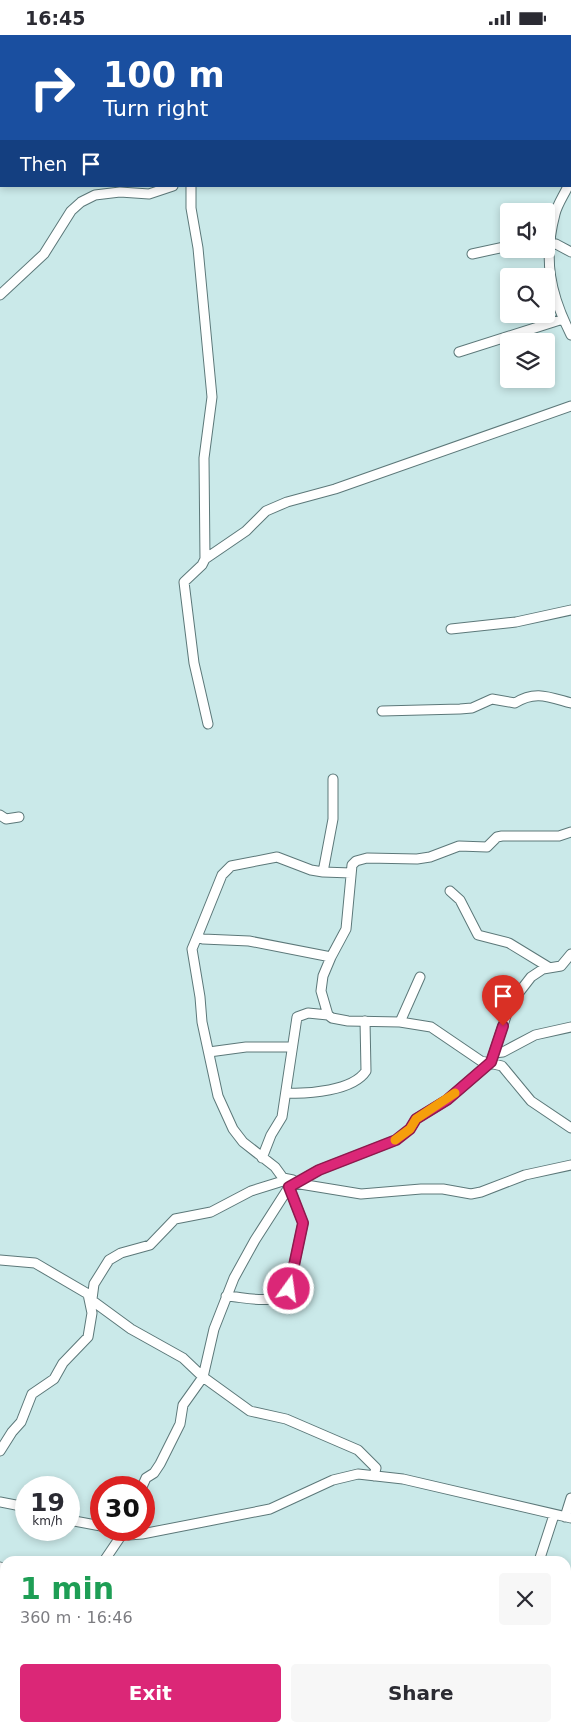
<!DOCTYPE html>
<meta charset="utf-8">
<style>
body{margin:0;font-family:"DejaVu Sans",sans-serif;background:#f7f7f7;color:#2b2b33;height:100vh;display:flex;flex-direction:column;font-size:19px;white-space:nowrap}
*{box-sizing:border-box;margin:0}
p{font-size:16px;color:#7c7c81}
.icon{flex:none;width:28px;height:28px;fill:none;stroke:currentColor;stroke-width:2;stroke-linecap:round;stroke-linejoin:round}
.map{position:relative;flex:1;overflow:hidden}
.sheet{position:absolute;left:0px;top:1521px;width:571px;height:176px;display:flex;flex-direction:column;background:#fff;border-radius:15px 15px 0 0;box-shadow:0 2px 8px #0003}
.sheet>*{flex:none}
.top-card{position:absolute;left:0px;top:0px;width:571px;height:152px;box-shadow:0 2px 8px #0003;background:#1a4fa0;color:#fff;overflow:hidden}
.tools{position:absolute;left:500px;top:168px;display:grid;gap:10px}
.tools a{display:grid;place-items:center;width:55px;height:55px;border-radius:5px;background:#fff;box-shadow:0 2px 8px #0003;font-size:25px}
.speed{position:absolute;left:15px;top:1441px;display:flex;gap:10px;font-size:25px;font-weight:700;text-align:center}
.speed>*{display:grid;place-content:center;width:65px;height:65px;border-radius:50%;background:#fff;box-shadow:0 2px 8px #0003;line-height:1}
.speed small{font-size:12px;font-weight:400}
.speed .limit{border:8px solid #d22;background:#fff;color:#111}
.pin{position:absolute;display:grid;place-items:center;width:42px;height:42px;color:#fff;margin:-51px -21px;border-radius:50% 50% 50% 0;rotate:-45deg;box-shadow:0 0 5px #0007}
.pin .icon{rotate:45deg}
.me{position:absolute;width:55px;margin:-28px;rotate:14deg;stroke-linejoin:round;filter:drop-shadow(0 0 4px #0008)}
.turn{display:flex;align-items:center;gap:18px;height:105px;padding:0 20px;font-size:22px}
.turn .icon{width:65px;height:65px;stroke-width:2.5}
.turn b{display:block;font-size:35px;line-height:42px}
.then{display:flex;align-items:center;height:48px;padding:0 20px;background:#0003;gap:10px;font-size:19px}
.round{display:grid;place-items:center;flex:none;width:52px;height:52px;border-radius:5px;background:#f7f7f7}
.head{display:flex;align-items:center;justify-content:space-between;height:85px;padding:0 20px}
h1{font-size:30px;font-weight:600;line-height:38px;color:#1e9e55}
.button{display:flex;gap:10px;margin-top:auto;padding:10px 20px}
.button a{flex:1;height:58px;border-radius:5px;background:#db2777;color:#fff;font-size:20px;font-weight:600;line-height:58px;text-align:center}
.button a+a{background:#f7f7f7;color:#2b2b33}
.status{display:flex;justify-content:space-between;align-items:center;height:35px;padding:0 25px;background:#fff;direction:ltr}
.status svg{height:14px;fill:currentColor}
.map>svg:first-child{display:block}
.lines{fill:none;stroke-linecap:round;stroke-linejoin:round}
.minor-casing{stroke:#5c7879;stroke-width:11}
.minor{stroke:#fff;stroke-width:9}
.route-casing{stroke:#8e194d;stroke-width:12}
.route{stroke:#db2777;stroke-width:9}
.slow{stroke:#f59e0b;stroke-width:9}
</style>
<div class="status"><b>16:45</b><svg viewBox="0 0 49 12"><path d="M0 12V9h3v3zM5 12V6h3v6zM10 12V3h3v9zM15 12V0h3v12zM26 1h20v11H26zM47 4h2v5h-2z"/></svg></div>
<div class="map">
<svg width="571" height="1697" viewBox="0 0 571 1697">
<rect width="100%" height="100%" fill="#cae9e9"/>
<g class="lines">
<g class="minor-casing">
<path id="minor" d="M337,0L341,1
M489,0L493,1
M213,1V0
M303,1L304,0
M402,1L409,0
M570,36L571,37
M570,50L571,51
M191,151V173L198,213L212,362L204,423L205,524L202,530L184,547L194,628L208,689
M568,151C564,160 557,170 555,179C543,224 550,259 571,300
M546,208L556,209L571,217
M472,219L509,211
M0,260L44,219L71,176L81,167L95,160L120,157L149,159L173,151
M459,317L563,284
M205,524L246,496L266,476L287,467L335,454L571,371
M451,594L516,587L571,575
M382,676L460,674L472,673L492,664L515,668C535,655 549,662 571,668
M0,780L6,784L19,782
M571,797L559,801H502L497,802L487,812L459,811L430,822L417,824L367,823L356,826L352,830L346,894L331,922L323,941L321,956L328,980L332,983L348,986L400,987L431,992L481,1026L502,1031L531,1066L571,1093
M323,837L351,838
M450,856L460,865L478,900L509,908L550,933
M197,902L192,914L200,962L202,987L218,1061L233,1094L243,1107L275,1132L283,1143
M331,922L249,906L203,904L197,902L222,840L231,831L277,822L311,835L323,837L333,784V744
M400,987L420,942
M209,1017L246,1012H292
M494,1018L503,1017L535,1000L571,992
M287,1058C308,1059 353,1056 366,1036L365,986
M262,1123L271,1100L282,1082L297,982L308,978L328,980
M0,1225L35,1228L88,1259L92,1278L88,1302L63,1328L54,1344L32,1359L21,1387L12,1397L0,1416
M226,1261C246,1262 275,1272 289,1254L303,1188L289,1152
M90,1264L131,1294L183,1323L203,1342L250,1376L286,1384L358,1415L376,1433L374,1441
M92,1264L94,1249L109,1225L121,1218L150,1210L175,1184L211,1177L251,1156L283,1146V1143L293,1145L294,1148L361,1159L421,1154H443L471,1159L481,1157L525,1140L571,1130
M142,1452L146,1443L154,1438L160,1429L180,1389L183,1370L203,1342L214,1294L234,1243L255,1205L289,1152L319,1135L396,1105L410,1094L416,1084L447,1065L491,1027L510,969L531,942L543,934L561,931L571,919
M0,1467L26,1472
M565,1482L571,1463
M69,1485L101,1491
M114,1495L129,1500L142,1499L270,1474L333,1445L358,1439L403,1444L571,1483
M104,1526L125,1495
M539,1526L554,1480
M0,1532L5,1540
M0,1680L5,1675
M103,1692L104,1697
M351,1697L352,1692
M487,1697L489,1692"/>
</g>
<use href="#minor" class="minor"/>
</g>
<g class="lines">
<g class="route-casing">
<path id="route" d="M289,1254L303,1188L289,1152L319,1135L396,1105L410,1094L416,1084L447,1065L491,1027L503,991"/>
</g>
<use href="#route" class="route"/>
<path class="slow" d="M395,1105L410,1094L416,1084L455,1058"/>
</g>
</svg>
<div class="tools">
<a><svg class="icon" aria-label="sound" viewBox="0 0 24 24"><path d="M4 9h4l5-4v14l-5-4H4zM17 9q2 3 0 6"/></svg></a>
<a><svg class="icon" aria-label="search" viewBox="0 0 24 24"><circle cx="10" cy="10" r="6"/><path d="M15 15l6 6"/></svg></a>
<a><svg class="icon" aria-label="layers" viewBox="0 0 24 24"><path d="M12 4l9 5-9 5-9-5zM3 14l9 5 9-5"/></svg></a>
</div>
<div class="speed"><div>19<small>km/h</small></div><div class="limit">30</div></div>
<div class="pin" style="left:503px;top:991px;background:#d93025"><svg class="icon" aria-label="arrive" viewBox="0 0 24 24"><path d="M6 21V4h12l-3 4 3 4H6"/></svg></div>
<svg class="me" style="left:289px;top:1254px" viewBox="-20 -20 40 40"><circle r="17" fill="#db2777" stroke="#fff" stroke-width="3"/><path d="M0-11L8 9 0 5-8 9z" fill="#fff"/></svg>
<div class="top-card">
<div class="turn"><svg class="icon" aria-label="right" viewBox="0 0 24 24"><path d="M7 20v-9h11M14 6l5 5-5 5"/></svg><div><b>100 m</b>Turn right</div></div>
<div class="then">Then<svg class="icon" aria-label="arrive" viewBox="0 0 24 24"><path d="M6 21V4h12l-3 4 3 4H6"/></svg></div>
</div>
<section class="sheet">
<div class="head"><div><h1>1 min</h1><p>360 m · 16:46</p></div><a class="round"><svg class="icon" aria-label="close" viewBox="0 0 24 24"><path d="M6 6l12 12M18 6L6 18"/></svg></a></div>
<div class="button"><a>Exit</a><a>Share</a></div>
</section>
</div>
